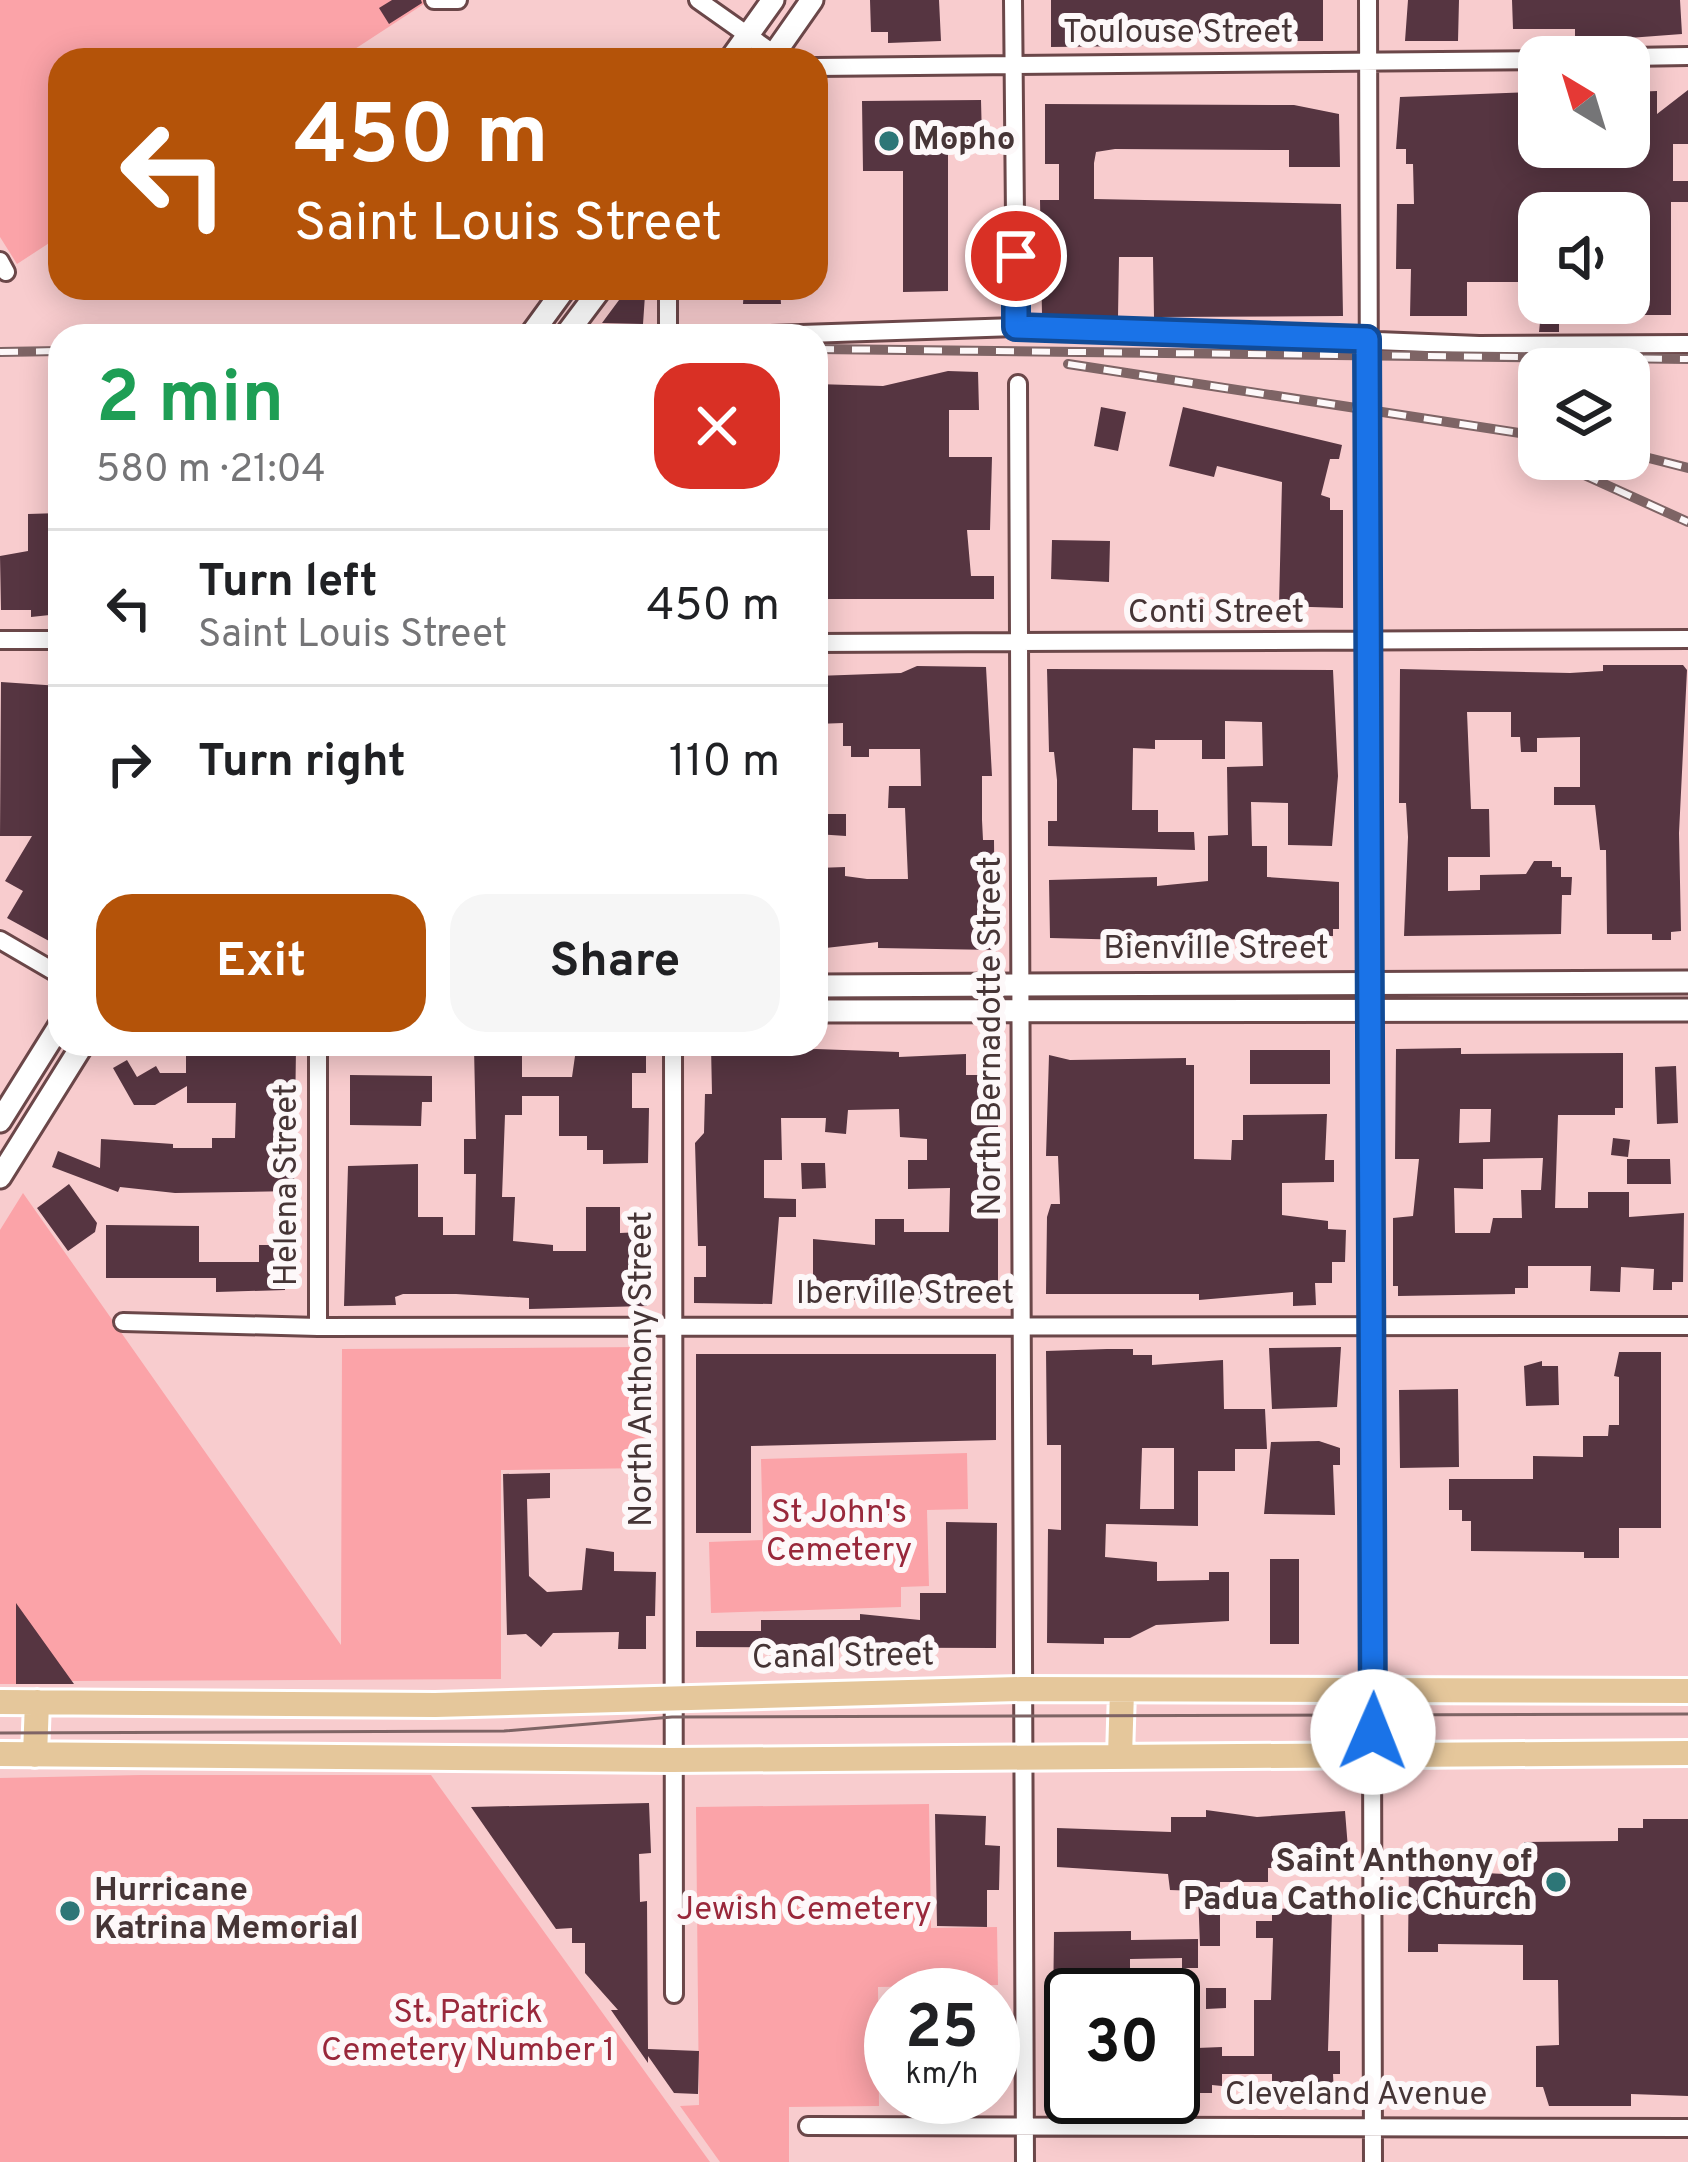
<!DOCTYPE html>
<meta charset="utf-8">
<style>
body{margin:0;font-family:Overpass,sans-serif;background:#f6f6f6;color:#202124;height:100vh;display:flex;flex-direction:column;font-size:45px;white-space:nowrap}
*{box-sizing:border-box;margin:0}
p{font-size:39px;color:#757577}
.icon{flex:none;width:66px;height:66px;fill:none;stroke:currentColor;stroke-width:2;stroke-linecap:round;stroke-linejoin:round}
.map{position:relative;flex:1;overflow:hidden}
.panel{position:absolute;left:48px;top:324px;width:780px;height:732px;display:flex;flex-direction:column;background:#fff;border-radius:36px;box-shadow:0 6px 30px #0003}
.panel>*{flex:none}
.guide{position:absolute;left:48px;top:48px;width:780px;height:252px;border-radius:36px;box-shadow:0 6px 30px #0003;background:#b45309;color:#fff;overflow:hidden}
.needle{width:78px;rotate:322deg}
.fabs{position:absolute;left:1518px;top:36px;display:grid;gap:24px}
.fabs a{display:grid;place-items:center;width:132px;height:132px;border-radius:24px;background:#fff;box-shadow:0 6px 30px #0003;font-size:60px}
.speed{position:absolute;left:864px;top:1968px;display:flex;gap:24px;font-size:60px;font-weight:700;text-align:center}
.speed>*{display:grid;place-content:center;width:156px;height:156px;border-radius:50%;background:#fff;box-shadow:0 6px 30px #0003;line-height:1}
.speed small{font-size:30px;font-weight:400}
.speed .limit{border:6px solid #111;border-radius:18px;background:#fff;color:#111}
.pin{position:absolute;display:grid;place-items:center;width:102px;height:102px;color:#fff;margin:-51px;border:6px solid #fff;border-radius:50%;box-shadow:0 3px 12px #0007}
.me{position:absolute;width:132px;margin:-66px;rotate:1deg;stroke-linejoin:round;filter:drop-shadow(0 0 9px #0008)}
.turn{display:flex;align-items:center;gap:42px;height:252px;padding:0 48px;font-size:54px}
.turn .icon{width:156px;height:156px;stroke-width:2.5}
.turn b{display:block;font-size:84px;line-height:102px}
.round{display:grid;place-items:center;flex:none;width:126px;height:126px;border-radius:36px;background:#f6f6f6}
.headline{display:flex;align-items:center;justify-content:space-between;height:204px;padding:0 48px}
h1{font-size:72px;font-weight:700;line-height:90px;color:#1e9e55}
.action{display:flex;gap:24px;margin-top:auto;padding:24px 48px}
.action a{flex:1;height:138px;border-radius:36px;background:#b45309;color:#fff;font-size:48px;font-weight:700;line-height:138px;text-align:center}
.action a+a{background:#f6f6f6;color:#202124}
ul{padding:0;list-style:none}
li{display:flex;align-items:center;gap:36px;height:156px;padding:0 48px;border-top:3px solid #e0e0e0}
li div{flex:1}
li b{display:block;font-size:45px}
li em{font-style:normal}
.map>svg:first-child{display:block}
.green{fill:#fba3a8}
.building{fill:#563541;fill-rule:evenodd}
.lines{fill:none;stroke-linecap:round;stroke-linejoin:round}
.minor-casing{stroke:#6b4749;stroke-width:22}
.tertiary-casing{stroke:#6b4749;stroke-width:27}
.secondary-casing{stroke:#6b4749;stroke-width:27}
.primary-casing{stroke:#fff;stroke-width:30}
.minor{stroke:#fff;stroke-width:16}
.tertiary{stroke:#fff;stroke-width:21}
.secondary{stroke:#fff;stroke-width:21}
.primary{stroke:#e5c79b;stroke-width:24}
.tram{stroke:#7e6465;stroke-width:3}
.rail-casing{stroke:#7e6465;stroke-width:10}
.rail{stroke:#fdf8f9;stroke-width:6;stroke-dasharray:18;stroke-linecap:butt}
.route-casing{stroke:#114b97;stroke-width:30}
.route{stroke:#1a73e8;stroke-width:21}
.poi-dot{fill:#2d7677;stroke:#fdf8f9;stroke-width:4.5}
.labels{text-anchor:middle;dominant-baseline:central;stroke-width:12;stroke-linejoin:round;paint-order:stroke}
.street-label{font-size:33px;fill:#463536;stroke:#fdf8f9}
.poi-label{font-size:33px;font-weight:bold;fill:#463536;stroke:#fdf8f9;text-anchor:start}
.park-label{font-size:33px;fill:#99283b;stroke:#fdf8f9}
</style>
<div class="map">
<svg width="1688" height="2162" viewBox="0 0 1688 2162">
<rect width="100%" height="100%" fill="#f8ccce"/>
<path class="green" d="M0,0H430L338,60H60V236L17,264L0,237Z
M23,1193L341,1645L342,1349L645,1347L646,1468L501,1470V1679L69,1681L17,1607L16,1684H0V1230Z
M967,1453L968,1509L927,1510L929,1586L901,1587V1607L711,1613L709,1542L763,1540L761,1459Z
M141,1775H431L710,2162H0V1778Z
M929,1804L931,1928L997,1927L998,1985L878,1987L879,2106L789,2107V2162H720L680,2106L699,2105L696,1807Z"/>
<path class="building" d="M392,0H421L422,3L389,24L379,8Z
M870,0H939L941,41L888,43V32H871Z
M1051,0H1323V41H1225V33L1137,46L1051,47Z
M1408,0H1459L1458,41H1405Z
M1512,0H1680L1682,34L1602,40L1575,38V29H1513Z
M1688,90V144H1673V181H1688V202H1671V315H1629V213H1539V282H1467V316H1410L1411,269H1396L1397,204H1414L1413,164H1406V149H1396L1400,97L1533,92V147H1632L1631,92L1657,91V114Z
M981,100L982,140L948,145V291L903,292V171H863L862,101Z
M1045,104L1294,105L1339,114L1340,167H1289V150L1115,149L1096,152L1094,163V199L1341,204L1343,316L1154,317L1153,257H1119L1118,317L1042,315L1040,200H1059V164H1045Z
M744,288H780L781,304H743Z
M645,295L643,324L602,323L622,296Z
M1542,303H1559V332H1539Z
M948,371L978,372L979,410H949V457H992L990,530H967L971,576H994V599H816V559H824V489H816V384L883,386Z
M1101,407L1126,412L1118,451L1094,446Z
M1183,407L1342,445L1339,459H1330L1321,495L1330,498V510H1343V608L1279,606L1282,482L1217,466L1214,477L1169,466Z
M60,513L59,614L31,617V610H1L0,556L28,551V514Z
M1052,540L1110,541L1109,582L1051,579Z
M1603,665H1683L1687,670L1679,833L1681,931L1671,932V940H1652V934H1607L1606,850H1600L1595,805H1554V787H1580V737L1537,738V752H1521L1520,737H1511V712H1467L1471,809H1489L1490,857H1448V891L1480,890V875L1526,874L1534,861H1552V867H1561V877H1572L1571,895H1562L1561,934L1404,936L1408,837L1406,803H1399L1400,669L1570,673L1603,671Z
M917,666L986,667L992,776H982V820L983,840H994L995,950L878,948V942L817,949V868L845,867V876L867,879H908L905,808H888L889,786H921L920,749H869V757H851V746H843V723L816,724V676L901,673Z
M1047,669L1333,670L1338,776L1332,846L1288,845V803L1251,802L1252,846H1267V877L1339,882V929H1333V936L1173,941L1050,938L1049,880L1157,877V886L1208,881V836L1228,835L1227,767L1263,766L1262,722L1225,721V759H1202V740H1155V749L1133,748L1132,810H1158V832H1194L1195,850L1048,846V821H1057V780L1054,752H1049Z
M1,682L60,686V947L7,918L23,891L5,881L32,836H0Z
M816,814H846V836L816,834Z
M741,1045V1056L798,1055V1050L816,1049L899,1052V1057L966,1054V1075H979V1104H998V1130H987L988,1194H998V1300H813V1239L875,1245V1219H904V1232H949L950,1188L908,1189V1160H927V1139L900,1137L899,1109L848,1110L846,1134L825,1132L826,1118H781L782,1160H764V1198L796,1199V1217H779L772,1304L694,1303V1277H706V1246H698L695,1143L704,1133L705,1094H712L711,1046Z
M193,1048L245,1054V1049L296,1048L294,1191L175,1193L120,1187L118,1192L52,1167L58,1151L100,1168L101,1139L173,1144V1148H212V1138H235L236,1103H187V1086L155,1105H134L113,1068L127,1060L137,1077L156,1066L160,1073H186V1054H193Z
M474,1048L522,1049V1077H572L576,1049H646V1073H632V1108H649L648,1163L603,1164V1150H587V1136H559V1096H522V1115H505L502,1197H515L513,1241L553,1245V1251H586V1207H620V1233L642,1232L647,1306L529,1309V1298L456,1294H403L395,1297L396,1305L344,1306L348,1166L418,1164V1217H443V1235H475L476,1174H464V1139H476Z
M1461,1048V1054L1623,1053V1108H1615V1115H1558L1555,1208H1588V1192H1629V1217L1684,1213L1683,1282H1672V1290H1653L1654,1269L1621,1267L1620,1292L1590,1291L1591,1266H1528V1288H1515V1294L1398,1296V1286H1393V1218L1413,1216L1419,1159H1395L1396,1049ZM1460,1109H1491L1490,1142L1459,1143ZM1543,1158L1541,1190H1521L1522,1218H1493L1490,1233H1455L1454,1188L1483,1189V1159Z
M1250,1050H1330V1084H1250Z
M1049,1055L1070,1060L1186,1058V1065H1194V1159L1231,1160L1232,1140H1243V1115L1327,1114L1325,1160H1334V1182L1282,1183V1215L1328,1221V1229L1346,1230L1345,1262H1332V1283H1315L1316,1305L1293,1306V1292L1199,1300V1294H1046L1047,1217L1051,1204H1060L1058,1156H1046Z
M1676,1066L1678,1123L1657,1124L1655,1067Z
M350,1075L432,1076V1102H422L421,1126L350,1125Z
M1613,1138L1630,1140L1628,1157L1611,1155Z
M1627,1159H1670L1671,1184H1627Z
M801,1163H825L826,1188L802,1189Z
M69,1184L97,1223L95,1232L68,1251L37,1208Z
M106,1225L199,1226V1262H259V1245H285V1290L216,1292V1278H106Z
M1341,1347L1337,1407L1272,1409L1269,1348Z
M1107,1349H1133V1355H1152V1365L1223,1360L1224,1409H1265L1267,1449H1235V1471H1198V1526L1106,1524L1105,1557L1157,1562V1581L1209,1580V1572H1229V1621L1156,1625L1130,1638H1104V1644L1047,1643L1048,1529L1061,1530V1445H1047L1046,1351ZM1142,1448H1174V1509H1140Z
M1619,1352H1661V1528H1619V1558H1584V1552L1471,1551V1521H1462V1510H1449V1479H1533V1456L1583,1457V1436H1608L1609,1425H1619V1377L1614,1376Z
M696,1354H996V1440L751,1446V1533H696Z
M1542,1361V1366H1558L1559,1405L1526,1406L1524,1366Z
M1458,1389L1459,1467L1400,1468L1399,1390Z
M1319,1441L1340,1448V1465H1333L1335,1515L1264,1514L1271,1442Z
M550,1473V1498L527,1499L529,1576L547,1592L582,1590L586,1548L614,1552V1571L656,1572L655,1616H646V1649H618L619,1632L553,1633L541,1647L526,1634L507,1635L503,1474Z
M946,1522L997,1523L996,1648L696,1647V1631H761V1620H860V1614L920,1620V1593H946Z
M1270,1559H1299V1644H1270Z
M16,1603L74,1684H16Z
M649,1803L651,1853L639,1854L640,1902L647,1901L648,2049L699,2051L698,2094L674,2093L648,2056V2063L611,2010H618L585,1973V1943H572V1928L556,1929L471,1807Z
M1206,1810L1257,1817L1345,1811L1350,1874L1315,1875V1867L1268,1868V1882H1220V1946H1200L1198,1891L1170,1890L1168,1874L1057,1867V1828L1171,1832V1817H1206Z
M935,1814L986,1816L985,1845L1000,1846L999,1890H987V1927L937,1926Z
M1643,1819H1688V2096L1631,2094V2106H1549L1543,2087H1536V2046L1559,2045L1558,1980H1523V1945L1438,1944V1952H1408L1409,1855L1451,1853L1452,1858L1465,1859V1872L1524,1875V1842L1618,1841V1828H1643Z
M1272,1908L1332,1911L1328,2051H1340V2074H1333L1334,2094H1322V2105L1272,2106V2074H1222V2086L1212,2085V2093H1173V2026H1197V2048L1222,2047V2056H1254V2000H1271L1273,1938H1256V1921H1272Z
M1131,1931V1940L1198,1939V1968H1182V1958L1130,1959V1984L1107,1985V1995H1071V2094L1052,2095L1054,1932Z
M1206,1988H1226V2008L1206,2009Z"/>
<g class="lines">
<g class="minor-casing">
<path id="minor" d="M434,0H458
M698,0L783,60
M1013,0L1016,327
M1368,0L1373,2162
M1629,57L1688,56
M816,67L1539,60
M0,261L6,272
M668,288V336
M743,336L1016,327L1479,345L1688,344
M1018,384L1025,2162
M0,640H60
M816,643L1688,639
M0,940L60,975
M318,1044V1327
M673,1044L674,1994
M123,1322L318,1327L1688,1326
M808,2126L1688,2128"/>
</g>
<g class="tertiary-casing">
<path id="tertiary" d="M816,986L1688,982
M816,1011L1688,1010"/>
</g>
<g class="secondary-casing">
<path id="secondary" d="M730,60L773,0
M770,60L812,0
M530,336L565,288
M565,336L601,288
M0,1121L60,1025
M0,1177L83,1044"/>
</g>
<g class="primary-casing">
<path id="primary" d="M0,1702L435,1705L1021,1689L1688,1691
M0,1754L672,1760L1688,1753
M35,1755L37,1702
M1120,1756L1122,1691"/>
</g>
<use href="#minor" class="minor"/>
<use href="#tertiary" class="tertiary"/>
<use href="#secondary" class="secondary"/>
<use href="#primary" class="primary"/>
<path class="tram" d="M0,1733L504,1731L672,1717L1688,1714"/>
<g class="rail-casing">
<path id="rail" d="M816,349L1688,359
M0,352L60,351
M1068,364L1539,436
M1629,453L1688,468
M1549,459L1688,522"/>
</g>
<use href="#rail" class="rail"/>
</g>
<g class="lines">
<g class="route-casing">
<path id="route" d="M1016,256V327L1367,339L1373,1732"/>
</g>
<use href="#route" class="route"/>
</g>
<g class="poi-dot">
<circle cx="889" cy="141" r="12"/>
<circle cx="1556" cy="1882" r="12"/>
<circle cx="70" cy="1911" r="12"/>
</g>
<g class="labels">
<g class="street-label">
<text x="1178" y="34">Toulouse Street</text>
<text x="1216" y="614">Conti Street</text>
<text x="1216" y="950">Bienville Street</text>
<text transform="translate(992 1036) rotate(-90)">North Bernadotte Street</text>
<text transform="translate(288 1185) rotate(-90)">Helena Street</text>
<text x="905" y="1295">Iberville Street</text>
<text transform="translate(643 1369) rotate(-90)">North Anthony Street</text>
<text transform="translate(843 1658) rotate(-1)">Canal Street</text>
<text x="1356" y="2096">Cleveland Avenue</text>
</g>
<g class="poi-label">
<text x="913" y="141">Mopho</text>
<text x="1532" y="1863" text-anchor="end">Saint Anthony of<tspan x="1532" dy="38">Padua Catholic Church</tspan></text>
<text x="94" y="1892">Hurricane<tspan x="94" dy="38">Katrina Memorial</tspan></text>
</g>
<g class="park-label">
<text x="839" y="1514">St John's<tspan x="839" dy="38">Cemetery</tspan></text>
<text x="804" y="1911">Jewish Cemetery</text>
<text x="468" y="2014">St. Patrick<tspan x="468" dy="38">Cemetery Number 1</tspan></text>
</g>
</g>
</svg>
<div class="fabs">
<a><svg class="needle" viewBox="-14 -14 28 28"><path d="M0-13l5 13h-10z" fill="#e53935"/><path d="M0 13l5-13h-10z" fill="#757577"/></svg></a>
<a><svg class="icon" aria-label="sound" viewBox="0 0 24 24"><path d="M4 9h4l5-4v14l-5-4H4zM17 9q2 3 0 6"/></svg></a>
<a><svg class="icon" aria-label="layers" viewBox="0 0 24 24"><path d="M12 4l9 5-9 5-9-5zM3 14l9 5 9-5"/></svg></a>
</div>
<div class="speed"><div>25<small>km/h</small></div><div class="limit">30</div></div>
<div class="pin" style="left:1016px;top:256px;background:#d93025"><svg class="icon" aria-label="arrive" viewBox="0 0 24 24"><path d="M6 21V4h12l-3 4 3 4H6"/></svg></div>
<svg class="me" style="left:1373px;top:1732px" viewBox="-20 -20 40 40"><circle r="19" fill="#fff"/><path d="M0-13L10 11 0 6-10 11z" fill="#1a73e8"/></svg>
<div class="guide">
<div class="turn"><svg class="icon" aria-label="left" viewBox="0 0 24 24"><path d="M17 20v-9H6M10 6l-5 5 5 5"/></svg><div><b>450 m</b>Saint Louis Street</div></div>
</div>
<section class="panel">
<div class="headline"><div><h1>2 min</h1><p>580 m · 21:04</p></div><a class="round" style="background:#d93025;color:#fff"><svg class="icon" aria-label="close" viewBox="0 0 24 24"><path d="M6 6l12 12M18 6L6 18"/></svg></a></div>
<ul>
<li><svg class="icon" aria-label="left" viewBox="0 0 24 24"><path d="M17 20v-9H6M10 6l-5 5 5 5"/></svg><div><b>Turn left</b><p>Saint Louis Street</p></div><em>450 m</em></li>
<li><svg class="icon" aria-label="right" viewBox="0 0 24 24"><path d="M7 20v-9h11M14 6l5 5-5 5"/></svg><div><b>Turn right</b></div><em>110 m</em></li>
</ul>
<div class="action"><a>Exit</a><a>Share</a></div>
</section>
</div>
